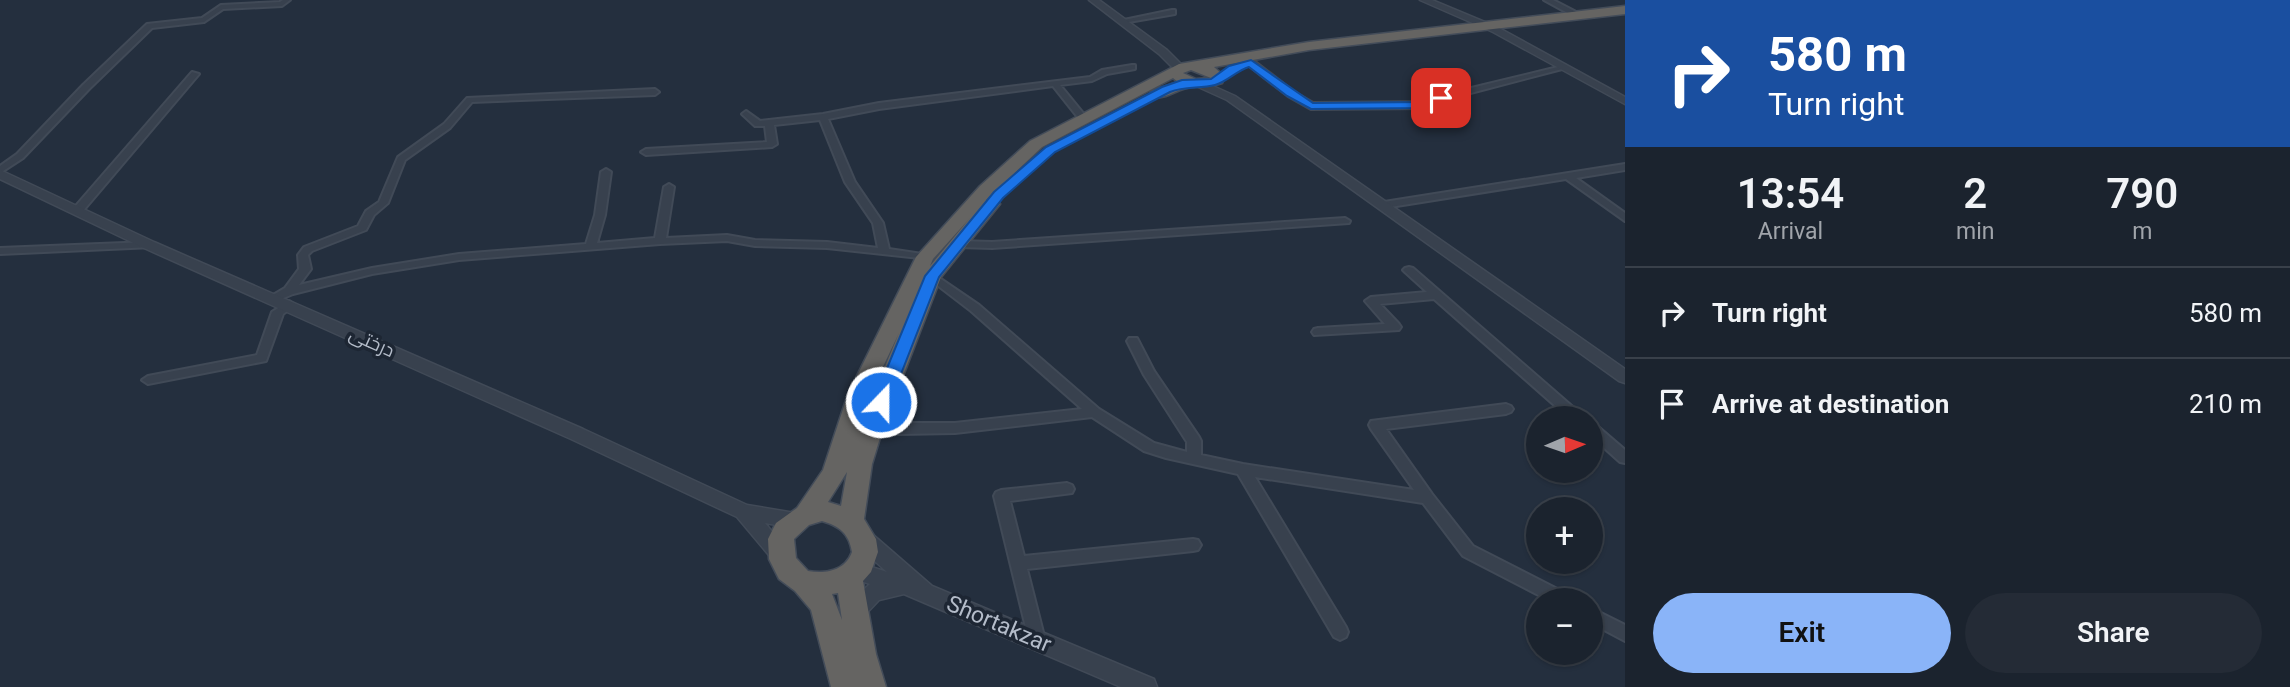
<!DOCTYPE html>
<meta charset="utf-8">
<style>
body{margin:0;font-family:Roboto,Cairo,sans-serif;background:#242b36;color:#f1f3f6;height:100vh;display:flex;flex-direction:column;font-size:26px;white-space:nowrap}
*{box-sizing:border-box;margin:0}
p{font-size:23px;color:#a0a4aa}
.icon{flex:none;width:38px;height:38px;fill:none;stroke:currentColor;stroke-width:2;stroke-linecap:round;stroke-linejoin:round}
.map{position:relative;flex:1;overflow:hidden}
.drawer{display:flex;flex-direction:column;background:#1b232e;width:665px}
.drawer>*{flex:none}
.banner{background:#1a4fa0;color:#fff;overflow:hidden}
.needle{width:46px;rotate:88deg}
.fabs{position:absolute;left:1526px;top:406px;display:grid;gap:14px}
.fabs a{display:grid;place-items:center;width:77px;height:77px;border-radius:50%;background:#1b232e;box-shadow:0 2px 5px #0004,0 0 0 2px #39404a;font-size:35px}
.pin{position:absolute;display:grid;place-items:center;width:60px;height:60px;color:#fff;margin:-30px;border-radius:14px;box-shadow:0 4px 10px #0006}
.me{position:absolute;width:77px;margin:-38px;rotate:22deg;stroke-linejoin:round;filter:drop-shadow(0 0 5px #0008)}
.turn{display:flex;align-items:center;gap:24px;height:147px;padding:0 28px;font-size:32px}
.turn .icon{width:91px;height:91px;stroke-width:2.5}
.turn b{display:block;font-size:49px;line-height:60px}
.eta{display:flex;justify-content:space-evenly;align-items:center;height:119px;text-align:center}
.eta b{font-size:42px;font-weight:600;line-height:49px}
.primary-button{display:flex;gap:14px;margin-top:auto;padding:14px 28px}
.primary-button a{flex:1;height:80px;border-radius:42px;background:#8ab4f8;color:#111;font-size:28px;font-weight:600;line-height:80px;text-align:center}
.primary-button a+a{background:#242b36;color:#f1f3f6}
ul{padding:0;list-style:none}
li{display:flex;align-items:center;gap:21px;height:91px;padding:0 28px;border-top:2px solid #39404a}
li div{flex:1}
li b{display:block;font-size:26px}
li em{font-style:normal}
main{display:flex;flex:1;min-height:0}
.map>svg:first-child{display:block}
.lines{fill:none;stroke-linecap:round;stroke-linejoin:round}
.minor-casing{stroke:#414a57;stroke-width:4}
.tertiary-casing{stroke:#414a57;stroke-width:3}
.trunk-casing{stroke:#434c59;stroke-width:3}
.minor{fill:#38414e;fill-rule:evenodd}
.tertiary{fill:#38414e;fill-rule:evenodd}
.trunk{fill:#656462;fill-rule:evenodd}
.route{fill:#1a73e8;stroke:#114b97;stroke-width:2}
.labels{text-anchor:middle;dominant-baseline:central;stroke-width:7;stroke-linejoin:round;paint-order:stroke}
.street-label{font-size:19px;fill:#b4bcc9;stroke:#1d2633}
.near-street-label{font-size:23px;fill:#b4bcc9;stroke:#1d2633}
</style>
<main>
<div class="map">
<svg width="1625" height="687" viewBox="0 0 1625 687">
<rect width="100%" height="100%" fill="#242f3e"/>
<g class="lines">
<g class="minor-casing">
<path id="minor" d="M283,0H290L282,6L223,9L204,22L152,28L89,89L23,158L0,173V166L17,154L83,85L147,24L202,18L221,5L280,2Z
M1544,0H1553L1582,15L1575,17Z
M1172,10H1175V14L1123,23L1119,21Z
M1248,61H1254L1294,92L1313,103L1425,102L1438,96L1562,66L1566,68L1444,100L1427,108L1311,109L1288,96L1248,65Z
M1132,65H1135V69L1107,74L1092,81L1060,85L1087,118L1083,121L1080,120L1053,86L879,109L828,119L855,182L883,223L889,249L929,255L930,257L929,259L827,248L755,246L727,241L660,244L459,260L372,274L293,294L274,302L268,298L285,288L299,269L298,255L304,247L358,226L366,211L379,202L398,157L444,124L467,98L655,89L659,92L655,95L472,102L450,128L405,160L388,203L374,215L366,230L312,251L308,255L311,269L299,285L372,268L459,254L586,244L595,215L601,172L606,169L611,172L605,215L597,243L655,238L664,187L669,184L674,187L666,238L727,235L755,240L827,242L878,248L873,223L845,182L820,120L774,125L777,144L772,147L646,155L641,152L646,149L767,142L765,126H755L742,114L746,111L760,121L823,114L879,103L1090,77L1102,70Z
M192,72L199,74L82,212H74V208Z
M1625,164V170L1576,178L1625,213V221L1566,179L1384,208L1379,205L1384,202Z
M1345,218L1350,221L1349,223L992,248L958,247L953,244L958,241L992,242Z
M149,242L154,245L153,247L0,254V248Z
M1409,267L1413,268L1582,415L1584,418H1569L1434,299L1380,304L1399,324L1401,327L1399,330L1314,335L1312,332L1314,329L1318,328L1385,324L1365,301L1371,297L1427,292L1405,272L1403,270L1405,268Z
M932,273L979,305L1099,409L1154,443L1187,452V442L1144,375L1127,341L1129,338H1137L1154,371L1199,437L1201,441V455L1243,464L1414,490L1371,429L1369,425L1371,421L1506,404L1511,406L1513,409L1511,412L1506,414L1386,429L1432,494L1473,546L1569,595L1571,600H1548L1463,556L1423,503L1255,477L1346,627L1348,632L1346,637L1340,640L1334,637L1238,474L1166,458L1144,451L1092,417L955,433L899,434L866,432L864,428L866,424L871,423H955L1082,409L971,311L928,278L926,276Z
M289,301L295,305L283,314L266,361L148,384L142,380L148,376L257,355L272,312Z
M1591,424L1596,425L1625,450V463L1620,462L1591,436Z
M1067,483L1072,485L1074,489L1072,493L1010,501L1024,556L1193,539L1198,540L1201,545L1198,550L1193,551L1027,569L1045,640L1043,645L1037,648L1031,645L1029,640L994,496L996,492L1001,490Z
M1591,608L1625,625V641L1591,623Z"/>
</g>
<g class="tertiary-casing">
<path id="tertiary" d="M1089,0H1099L1167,50L1183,66V70H1175L1159,54Z
M1420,0H1432L1499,28L1625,97V104L1493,32Z
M1196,82H1204L1235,96L1625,369V383L1619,381L1227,100L1196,86Z
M0,170L154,242L583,429L747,505L801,514L804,520L801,526L794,528L765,523L790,554L787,560L780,562L773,560L737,517L571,439L144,248L0,179Z
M865,532L872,534L932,586L1154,679L1157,687H1121L904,594L879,600L862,618L855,620L848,618L844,611L848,604L870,584L849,577L846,571L849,565L856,562L887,572L858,546L855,540L858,534Z"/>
</g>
<g class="trunk-casing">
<path id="trunk" d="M1625,6V14L1309,50L1214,67L1225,77L1222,83C1211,87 1203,86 1192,87C1178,88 1166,100 1152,97L1150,94L1152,91L1178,82L1173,78L1042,147L986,200H997L1000,204L941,277L883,428L872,464L864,519L876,539L878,552L871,572L863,581L876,654L886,687H831L811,610L795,591L779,579L769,559L768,539L776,523L797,508L823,470L848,394L916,257L980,186L1030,141L1179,64L1309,42ZM1191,70L1211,78L1196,79L1183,73ZM970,218L930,266L933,259ZM899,333L861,424L870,394ZM847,472L841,506L828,502ZM822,521C839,526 849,533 852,552C845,571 826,574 808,571L796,558L794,539L809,525ZM838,593L842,620L832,594Z"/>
</g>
<use href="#minor" class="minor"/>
<use href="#tertiary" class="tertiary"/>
<use href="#trunk" class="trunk"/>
</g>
<path class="route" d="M1251,60L1313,103L1425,102L1441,95L1447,98L1427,108L1311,109L1287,96L1249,67C1236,71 1227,82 1215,85C1200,89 1185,86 1170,92L1055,152L1003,198L939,277L890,402L887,407H875L873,402L925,276L994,192L1046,147L1162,87L1182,80L1211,79L1229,66Z"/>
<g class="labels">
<g class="street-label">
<text transform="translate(372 342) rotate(24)">درختی</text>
</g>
<g class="near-street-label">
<text transform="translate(999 624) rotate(23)">Shortakzar</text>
</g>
</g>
</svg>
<div class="fabs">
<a><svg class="needle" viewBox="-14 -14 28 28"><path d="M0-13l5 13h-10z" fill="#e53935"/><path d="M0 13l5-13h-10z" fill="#a0a4aa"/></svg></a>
<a>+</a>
<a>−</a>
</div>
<div class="pin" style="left:1441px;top:98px;background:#d93025"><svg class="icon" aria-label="arrive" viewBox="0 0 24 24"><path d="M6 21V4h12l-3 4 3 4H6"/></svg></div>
<svg class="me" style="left:881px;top:402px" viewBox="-20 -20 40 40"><circle r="17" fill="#1a73e8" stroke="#fff" stroke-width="3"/><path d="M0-11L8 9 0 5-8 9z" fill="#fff"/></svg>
</div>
<section class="drawer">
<div class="banner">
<div class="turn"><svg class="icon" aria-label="right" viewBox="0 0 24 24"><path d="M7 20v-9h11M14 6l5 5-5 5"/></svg><div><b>580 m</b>Turn right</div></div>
</div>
<div class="eta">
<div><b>13:54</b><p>Arrival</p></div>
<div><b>2</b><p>min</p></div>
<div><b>790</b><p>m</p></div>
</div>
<ul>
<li><svg class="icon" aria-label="right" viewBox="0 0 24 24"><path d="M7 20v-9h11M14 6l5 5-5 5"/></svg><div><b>Turn right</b></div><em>580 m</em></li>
<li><svg class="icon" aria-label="arrive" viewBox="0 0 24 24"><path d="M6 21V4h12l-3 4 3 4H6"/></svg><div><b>Arrive at destination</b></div><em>210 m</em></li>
</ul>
<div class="primary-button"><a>Exit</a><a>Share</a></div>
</section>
</main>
